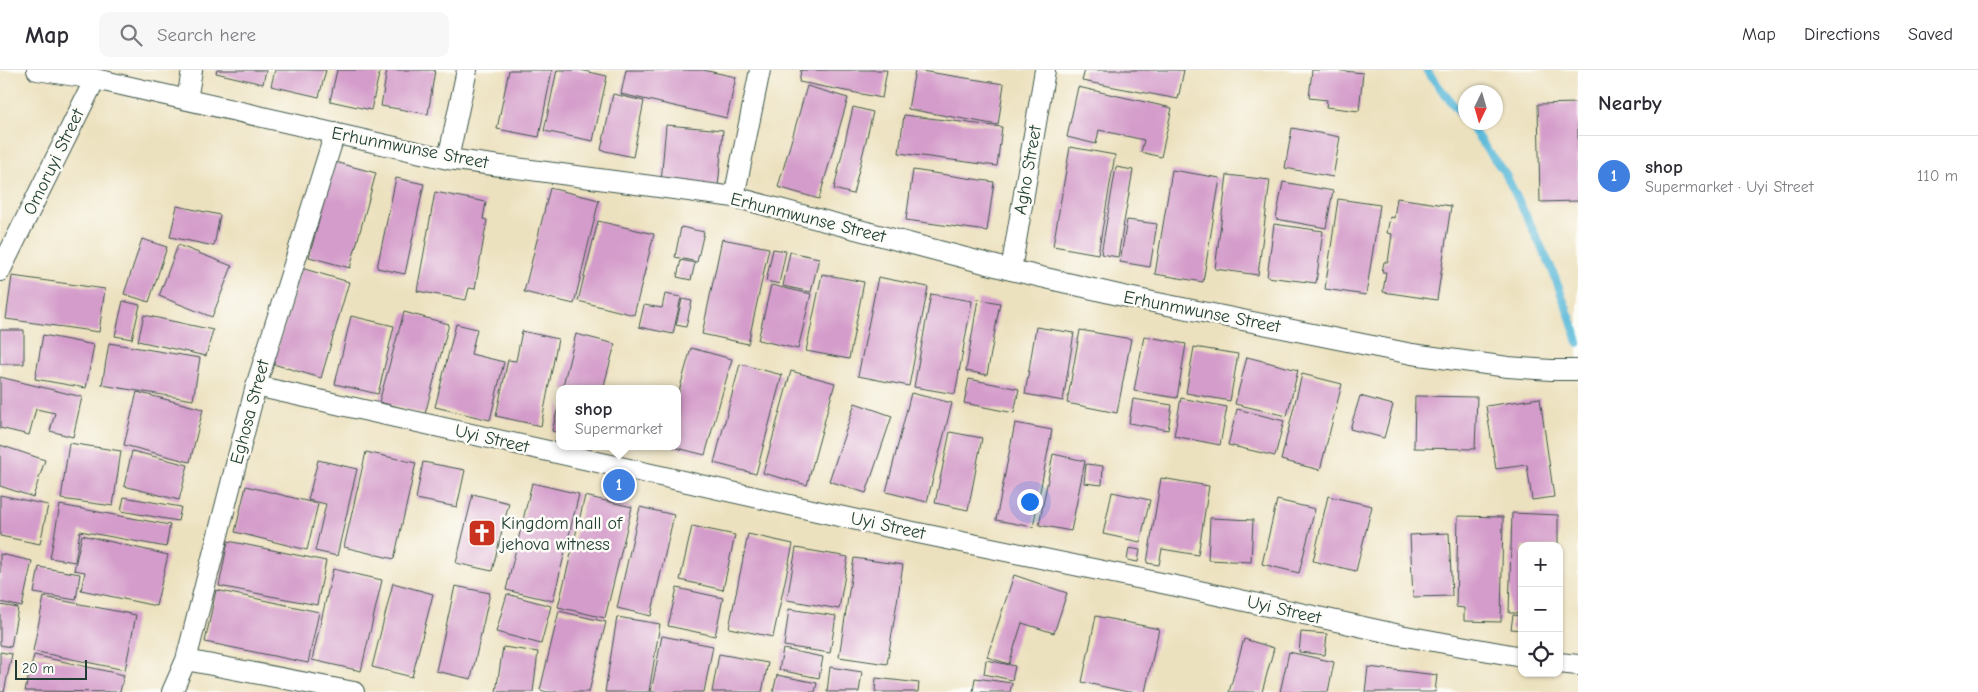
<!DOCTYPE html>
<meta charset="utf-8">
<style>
body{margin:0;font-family:"Comic Neue",sans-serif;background:#f7f7f7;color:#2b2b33}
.controls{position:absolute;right:15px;bottom:15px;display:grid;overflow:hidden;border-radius:10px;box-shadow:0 1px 4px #0004}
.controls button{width:45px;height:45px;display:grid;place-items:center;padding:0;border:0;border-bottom:1px solid #e1e1e2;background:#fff;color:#2b2b33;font:25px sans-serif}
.compass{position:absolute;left:1458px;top:15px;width:45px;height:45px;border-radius:50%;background:#fff;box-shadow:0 1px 4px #0004;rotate:185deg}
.scale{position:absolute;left:15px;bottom:12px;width:72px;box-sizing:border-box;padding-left:5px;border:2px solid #1f3d34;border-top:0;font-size:14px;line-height:18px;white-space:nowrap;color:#1f3d34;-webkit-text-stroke:4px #fdfcf7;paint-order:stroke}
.you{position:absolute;left:1029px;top:431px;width:18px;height:18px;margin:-12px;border:4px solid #fff;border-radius:50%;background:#1a73e8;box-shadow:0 0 0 8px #1a73e833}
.badge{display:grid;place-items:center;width:32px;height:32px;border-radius:50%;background:#111827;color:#fff;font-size:16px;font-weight:700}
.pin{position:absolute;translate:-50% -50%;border:2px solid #fff;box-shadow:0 1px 5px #0006}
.popup{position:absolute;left:556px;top:315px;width:125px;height:65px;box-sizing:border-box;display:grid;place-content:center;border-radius:10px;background:#fff;filter:drop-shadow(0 1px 4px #0005);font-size:16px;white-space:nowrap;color:#7c7c81}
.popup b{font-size:19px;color:#2b2b33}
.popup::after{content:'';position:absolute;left:50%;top:100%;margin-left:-10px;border:10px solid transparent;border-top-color:#fff}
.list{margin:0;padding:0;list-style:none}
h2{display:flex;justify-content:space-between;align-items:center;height:65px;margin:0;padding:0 20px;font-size:21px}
h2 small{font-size:16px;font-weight:400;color:#7c7c81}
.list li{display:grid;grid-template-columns:32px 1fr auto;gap:15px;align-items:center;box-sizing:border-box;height:80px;padding:0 20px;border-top:1px solid #e1e1e2}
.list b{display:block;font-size:19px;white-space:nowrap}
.list p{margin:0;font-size:16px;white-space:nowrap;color:#7c7c81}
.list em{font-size:16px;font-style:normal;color:#7c7c81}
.icon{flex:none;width:28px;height:28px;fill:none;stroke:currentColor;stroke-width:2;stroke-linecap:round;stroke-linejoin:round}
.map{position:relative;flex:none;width:1578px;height:622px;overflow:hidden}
header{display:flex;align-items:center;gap:30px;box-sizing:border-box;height:70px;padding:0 25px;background:#fff;border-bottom:1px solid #e1e1e2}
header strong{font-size:24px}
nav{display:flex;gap:28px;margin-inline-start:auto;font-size:18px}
.search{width:350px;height:45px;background:#f7f7f7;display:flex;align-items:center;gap:12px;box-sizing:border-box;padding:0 18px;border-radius:10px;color:#7c7c81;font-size:19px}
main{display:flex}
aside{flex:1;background:#fff}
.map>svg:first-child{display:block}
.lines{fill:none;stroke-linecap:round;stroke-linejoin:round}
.stream{stroke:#5ab9d9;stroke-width:8}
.building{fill:#d49cca}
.street-casing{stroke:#3e5649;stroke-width:22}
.street{stroke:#fff;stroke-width:20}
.labels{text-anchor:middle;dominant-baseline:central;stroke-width:5;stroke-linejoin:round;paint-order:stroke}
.street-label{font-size:18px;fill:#1f3d34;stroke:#fdfcf7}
.poi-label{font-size:18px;fill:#1f3d34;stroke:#fdfcf7;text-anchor:start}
</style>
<header>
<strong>Map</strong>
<div class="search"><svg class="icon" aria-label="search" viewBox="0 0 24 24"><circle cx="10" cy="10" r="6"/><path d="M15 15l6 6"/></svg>Search here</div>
<nav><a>Map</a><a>Directions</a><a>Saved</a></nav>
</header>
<main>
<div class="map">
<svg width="1578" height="622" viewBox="0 0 1578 622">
<rect width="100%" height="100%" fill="#fdfcf7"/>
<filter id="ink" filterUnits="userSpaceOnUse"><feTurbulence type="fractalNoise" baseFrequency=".02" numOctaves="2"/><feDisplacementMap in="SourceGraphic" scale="10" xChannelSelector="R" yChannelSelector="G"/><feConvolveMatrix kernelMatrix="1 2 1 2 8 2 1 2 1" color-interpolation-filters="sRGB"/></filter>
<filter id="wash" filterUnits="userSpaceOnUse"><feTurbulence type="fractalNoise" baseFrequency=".0096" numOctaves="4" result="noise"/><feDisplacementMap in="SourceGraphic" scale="20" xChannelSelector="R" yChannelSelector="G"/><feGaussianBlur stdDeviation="1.12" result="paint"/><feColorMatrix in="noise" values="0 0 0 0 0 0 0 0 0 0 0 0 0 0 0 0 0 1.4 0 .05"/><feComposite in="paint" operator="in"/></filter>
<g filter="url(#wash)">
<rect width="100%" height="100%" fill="#ece1be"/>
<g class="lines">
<path class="stream" d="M 1426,0 L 1466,51
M 1467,52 L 1506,105 L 1551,197 L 1573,255 L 1578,273"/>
</g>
<g id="blocks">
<path class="building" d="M 217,0 L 266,0 L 263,14 L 216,3 Z
M 275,0 L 326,0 L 319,27 L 271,16 Z
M 337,0 L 380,0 L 371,40 L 330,31 Z
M 387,0 L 435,0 L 428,44 L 381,36 Z
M 509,0 L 552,0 L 539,67 L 497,59 Z
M 557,0 L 580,0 L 607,6 L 593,71 L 544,61 Z
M 626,0 L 703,0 L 736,7 L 727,48 L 621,24 Z
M 801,0 L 887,0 L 882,28 L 799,12 Z
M 915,0 L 1004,14 L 998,55 L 908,39 Z
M 1085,0 L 1184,0 L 1178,29 L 1082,11 Z
M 1312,0 L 1334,0 L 1363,3 L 1359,41 L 1326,37 L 1327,30 L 1309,28 Z
M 807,16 L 848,28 L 819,129 L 778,117 Z
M 1078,17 L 1172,38 L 1161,87 L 1141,82 L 1144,70 L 1099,60 L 1096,74 L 1067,67 Z
M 613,24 L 644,31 L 633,87 L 601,80 Z
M 1578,33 L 1578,131 L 1540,132 L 1538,34 Z
M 853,37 L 873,42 L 853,124 L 834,119 Z
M 904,45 L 1002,57 L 997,96 L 899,83 Z
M 666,55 L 723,60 L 718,118 L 661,112 Z
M 1292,58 L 1340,67 L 1333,107 L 1285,98 Z
M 1070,77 L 1115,85 L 1098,184 L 1053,176 Z
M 335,92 L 376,103 L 350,198 L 309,187 Z
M 1116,97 L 1133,100 L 1118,187 L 1101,184 Z
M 913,100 L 994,112 L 987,161 L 906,150 Z
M 1172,100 L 1220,108 L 1203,212 L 1155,204 Z
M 1227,105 L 1270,110 L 1258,205 L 1215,199 Z
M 396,108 L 424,114 L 405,204 L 377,198 Z
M 1283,112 L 1333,121 L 1326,158 L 1276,149 Z
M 550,118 L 599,130 L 574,234 L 524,222 Z
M 435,122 L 486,132 L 483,149 L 487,150 L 475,219 L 469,218 L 466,230 L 417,221 Z
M 1397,128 L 1451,136 L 1437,230 L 1383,222 L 1386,202 L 1382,202 L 1384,192 L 1388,192 L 1392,164 L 1387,163 L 1390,147 L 1394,148 Z
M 1338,129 L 1380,135 L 1366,225 L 1325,219 Z
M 177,136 L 220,145 L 214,176 L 170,167 Z
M 1127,150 L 1157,154 L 1150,197 L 1120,192 Z
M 598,151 L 654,164 L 634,245 L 578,231 Z
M 1274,154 L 1323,161 L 1316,213 L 1267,207 Z
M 681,157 L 704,162 L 697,192 L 675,187 Z
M 142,169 L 167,177 L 149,232 L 124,224 Z
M 722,169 L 769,178 L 748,274 L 702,264 Z
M 178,175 L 232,196 L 212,247 L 159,226 Z
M 773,179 L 786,181 L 779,214 L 766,211 Z
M 790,182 L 819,188 L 811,222 L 783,216 Z
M 681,190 L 695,193 L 691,210 L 677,207 Z
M 301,198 L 349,212 L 321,308 L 273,294 Z
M 822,204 L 864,212 L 849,289 L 806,281 Z
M 12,206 L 105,219 L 99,262 L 6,249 Z
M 878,207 L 928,217 L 909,316 L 858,306 Z
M 771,215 L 811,224 L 798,279 L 758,270 Z
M 665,224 L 681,227 L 673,264 L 639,257 L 644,235 L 662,238 Z
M 931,224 L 972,231 L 955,324 L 914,317 Z
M 682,229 L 692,231 L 686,257 L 676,255 Z
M 978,229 L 1000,233 L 987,305 L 966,301 Z
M 123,231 L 140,235 L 132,269 L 115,266 Z
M 404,242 L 449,254 L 425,344 L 379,332 Z
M 144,245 L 213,260 L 206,286 L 138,271 Z
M 351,246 L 394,256 L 378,324 L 335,314 Z
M 456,254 L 477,259 L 471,284 L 504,292 L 490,350 L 435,337 Z
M 1036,257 L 1074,263 L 1063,331 L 1025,324 Z
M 0,260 L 24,260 L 24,294 L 0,294 Z
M 1080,260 L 1131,269 L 1117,343 L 1067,333 Z
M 522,261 L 558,269 L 541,356 L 496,346 L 508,290 L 516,291 Z
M 576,264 L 615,274 L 603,319 L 562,319 Z
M 43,265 L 94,275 L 86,318 L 35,309 Z
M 1144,266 L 1186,274 L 1177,328 L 1134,321 Z
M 109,273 L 200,288 L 193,330 L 102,315 Z
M 1194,277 L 1238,284 L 1230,331 L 1186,323 Z
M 691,278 L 732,289 L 705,385 L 673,377 L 678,376 L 678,325 Z
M 1247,287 L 1298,300 L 1287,346 L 1235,334 Z
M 740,294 L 782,305 L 756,404 L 714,393 Z
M 791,301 L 835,313 L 807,415 L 763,403 Z
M 1302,304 L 1342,314 L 1320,400 L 1281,390 Z
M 0,307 L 82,327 L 73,367 L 50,361 L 55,343 L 36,339 L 29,365 L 0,358 Z
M 969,309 L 1019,319 L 1014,343 L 964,333 Z
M 137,322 L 203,339 L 190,392 L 124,375 Z
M 911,323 L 952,333 L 927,432 L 886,422 Z
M 1360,326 L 1393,335 L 1384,368 L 1350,359 Z
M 1415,326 L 1477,327 L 1475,379 L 1414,378 Z
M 1181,328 L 1227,337 L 1220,375 L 1174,366 Z
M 1540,328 L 1554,427 L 1532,430 L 1527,395 L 1496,399 L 1486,336 Z
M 1133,329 L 1172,335 L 1168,360 L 1129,353 Z
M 560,330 L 560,363 L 552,361 Z
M 855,333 L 892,346 L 866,423 L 829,411 Z
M 1237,339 L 1284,351 L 1275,386 L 1228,375 Z
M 1015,353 L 1052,360 L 1033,457 L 996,450 Z
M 950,362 L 982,368 L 968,440 L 935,433 Z
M 69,373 L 121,381 L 113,436 L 61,429 Z
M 0,375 L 45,390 L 33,427 L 0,416 Z
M 132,381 L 188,395 L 179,430 L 124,416 Z
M 366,382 L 416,393 L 394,489 L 344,477 Z
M 1053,384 L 1085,391 L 1071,461 L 1039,455 Z
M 318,390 L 357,399 L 337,486 L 315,481 L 326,434 L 308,430 Z
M 423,392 L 465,400 L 457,437 L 416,429 Z
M 1086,394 L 1103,396 L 1102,415 L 1084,413 Z
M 1161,408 L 1209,416 L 1198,485 L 1162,479 L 1159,495 L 1147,493 Z
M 532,413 L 579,424 L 553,531 L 506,520 Z
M 246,416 L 318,434 L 307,480 L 235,462 Z
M 1112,422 L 1150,430 L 1140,472 L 1103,464 Z
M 473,424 L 509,433 L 492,501 L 456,493 Z
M 0,425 L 48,435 L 40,474 L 0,466 Z
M 585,426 L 632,437 L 605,548 L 558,537 Z
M 1328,426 L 1372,436 L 1356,501 L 1313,491 Z
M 124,427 L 181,437 L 178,451 L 121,441 Z
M 1277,430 L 1315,439 L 1299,503 L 1262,494 Z
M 60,435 L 170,455 L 166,477 L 80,461 L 75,492 L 50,488 Z
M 640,437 L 674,445 L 651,546 L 617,538 Z
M 1512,443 L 1558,445 L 1558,476 L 1522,476 L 1522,543 L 1509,543 Z
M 1458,446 L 1503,447 L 1501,552 L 1464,551 L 1464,538 L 1456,537 Z
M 1210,448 L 1253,450 L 1251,492 L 1208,490 Z
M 692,456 L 735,465 L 723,520 L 680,510 Z
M 1449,463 L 1452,526 L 1413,527 L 1410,465 Z
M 748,464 L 793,474 L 773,567 L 729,558 Z
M 82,465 L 168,485 L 156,536 L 81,520 L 85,502 L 74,500 Z
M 228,471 L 326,491 L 317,535 L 219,516 Z
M 796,478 L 848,487 L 839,539 L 787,530 Z
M 1129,478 L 1140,480 L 1138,492 L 1127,490 Z
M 0,484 L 32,491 L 22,537 L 0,532 Z
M 854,488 L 903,495 L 887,594 L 839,587 Z
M 39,497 L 80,504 L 76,530 L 34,523 Z
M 333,499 L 382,510 L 361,601 L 312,590 Z
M 1014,505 L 1067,523 L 1054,563 L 1022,553 L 1009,594 L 987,587 Z
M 393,513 L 433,524 L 412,607 L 372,597 Z
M 455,516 L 490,523 L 471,609 L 436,601 Z
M 677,518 L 723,528 L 715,566 L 668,556 Z
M 216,520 L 319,542 L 308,593 L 205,572 Z
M 507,524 L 551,536 L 541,574 L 496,562 Z
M 44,527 L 136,545 L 125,600 L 33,581 Z
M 0,535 L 18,538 L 11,577 L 0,575 Z
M 789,539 L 836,546 L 830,583 L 784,576 Z
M 559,541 L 606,552 L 589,622 L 547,622 L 540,620 Z
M 1513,545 L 1522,546 L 1522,560 L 1511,559 Z
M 1096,546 L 1159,559 L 1145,622 L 1128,622 L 1082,612 Z
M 617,547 L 660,554 L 649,622 L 605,622 Z
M 1301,562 L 1327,564 L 1325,585 L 1299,582 Z
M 662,566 L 713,576 L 704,622 L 651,622 Z
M 1244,569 L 1274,578 L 1262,622 L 1229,622 Z
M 503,577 L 538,582 L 533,622 L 496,622 Z
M 783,579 L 823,587 L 819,608 L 779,600 Z
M 0,582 L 12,584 L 4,622 L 0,622 Z
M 1289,582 L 1334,592 L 1328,622 L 1280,622 Z
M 719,584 L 768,593 L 762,622 L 712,622 Z
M 34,585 L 124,605 L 120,622 L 25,621 Z
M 986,590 L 1015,596 L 1012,610 L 984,604 Z
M 830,597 L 862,602 L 859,622 L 827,622 Z
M 1368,597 L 1437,605 L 1435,622 L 1365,622 Z
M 777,605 L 817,613 L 815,622 L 773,622 Z
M 876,608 L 919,613 L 918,622 L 875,622 Z
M 975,608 L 1012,613 L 1010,622 L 973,622 Z"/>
</g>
</g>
<g filter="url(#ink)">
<use href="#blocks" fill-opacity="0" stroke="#3e5649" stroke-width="1"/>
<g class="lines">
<defs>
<path id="street" d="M 37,0 L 95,9 L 448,89 L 734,127 L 1011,200 L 1123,226 L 1412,284 L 1508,297 L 1551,300 L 1578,300
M 187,30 L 192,0
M 448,89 L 467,0
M 734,127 L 760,0
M 1011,200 L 1045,0
M 0,201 L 95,9
M 256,316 L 884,456 L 1181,517 L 1400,565 L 1522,587
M 186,590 L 354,622
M 1559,593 L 1578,595
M 172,622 L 186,590 L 256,316 L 335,63"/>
</defs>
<use href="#street" class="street-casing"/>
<use href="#street" class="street"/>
</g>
</g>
<defs>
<symbol id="church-square" viewBox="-11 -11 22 22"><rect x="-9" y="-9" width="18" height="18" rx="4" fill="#c8321e" stroke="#fdfcf7"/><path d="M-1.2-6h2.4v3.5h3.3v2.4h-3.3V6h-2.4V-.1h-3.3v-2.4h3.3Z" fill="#fff"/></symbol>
</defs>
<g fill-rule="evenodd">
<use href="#church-square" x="466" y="447" width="32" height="32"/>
</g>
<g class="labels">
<g class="street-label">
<text transform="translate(410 78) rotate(11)">Erhunmwunse Street</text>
<text transform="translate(54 92) rotate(-64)">Omoruyi Street</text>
<text transform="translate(1028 100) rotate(-80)">Agho Street</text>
<text transform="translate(808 148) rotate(14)">Erhunmwunse Street</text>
<text transform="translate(1202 242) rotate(11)">Erhunmwunse Street</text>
<text transform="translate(250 342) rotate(-75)">Eghosa Street</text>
<text transform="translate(492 369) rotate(13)">Uyi Street</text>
<text transform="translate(888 456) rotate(12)">Uyi Street</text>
<text transform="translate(1284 540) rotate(13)">Uyi Street</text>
</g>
<g class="poi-label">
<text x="501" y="453">Kingdom hall of<tspan x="501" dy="21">jehova witness</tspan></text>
</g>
</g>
</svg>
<div class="controls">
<button>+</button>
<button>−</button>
<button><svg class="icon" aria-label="locate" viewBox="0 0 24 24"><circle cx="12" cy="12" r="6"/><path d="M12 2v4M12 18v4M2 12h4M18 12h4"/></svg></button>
</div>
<svg class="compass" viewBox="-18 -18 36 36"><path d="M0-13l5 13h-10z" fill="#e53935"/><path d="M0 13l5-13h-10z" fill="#7c7c81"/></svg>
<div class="scale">20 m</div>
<div class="you"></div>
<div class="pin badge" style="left:619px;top:415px;background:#3f7fe0">1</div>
<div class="popup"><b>shop</b>Supermarket</div>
</div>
<aside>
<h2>Nearby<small></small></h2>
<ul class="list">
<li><span class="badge" style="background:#3f7fe0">1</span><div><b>shop</b><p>Supermarket · Uyi Street</p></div><em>110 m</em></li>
</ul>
</aside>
</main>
